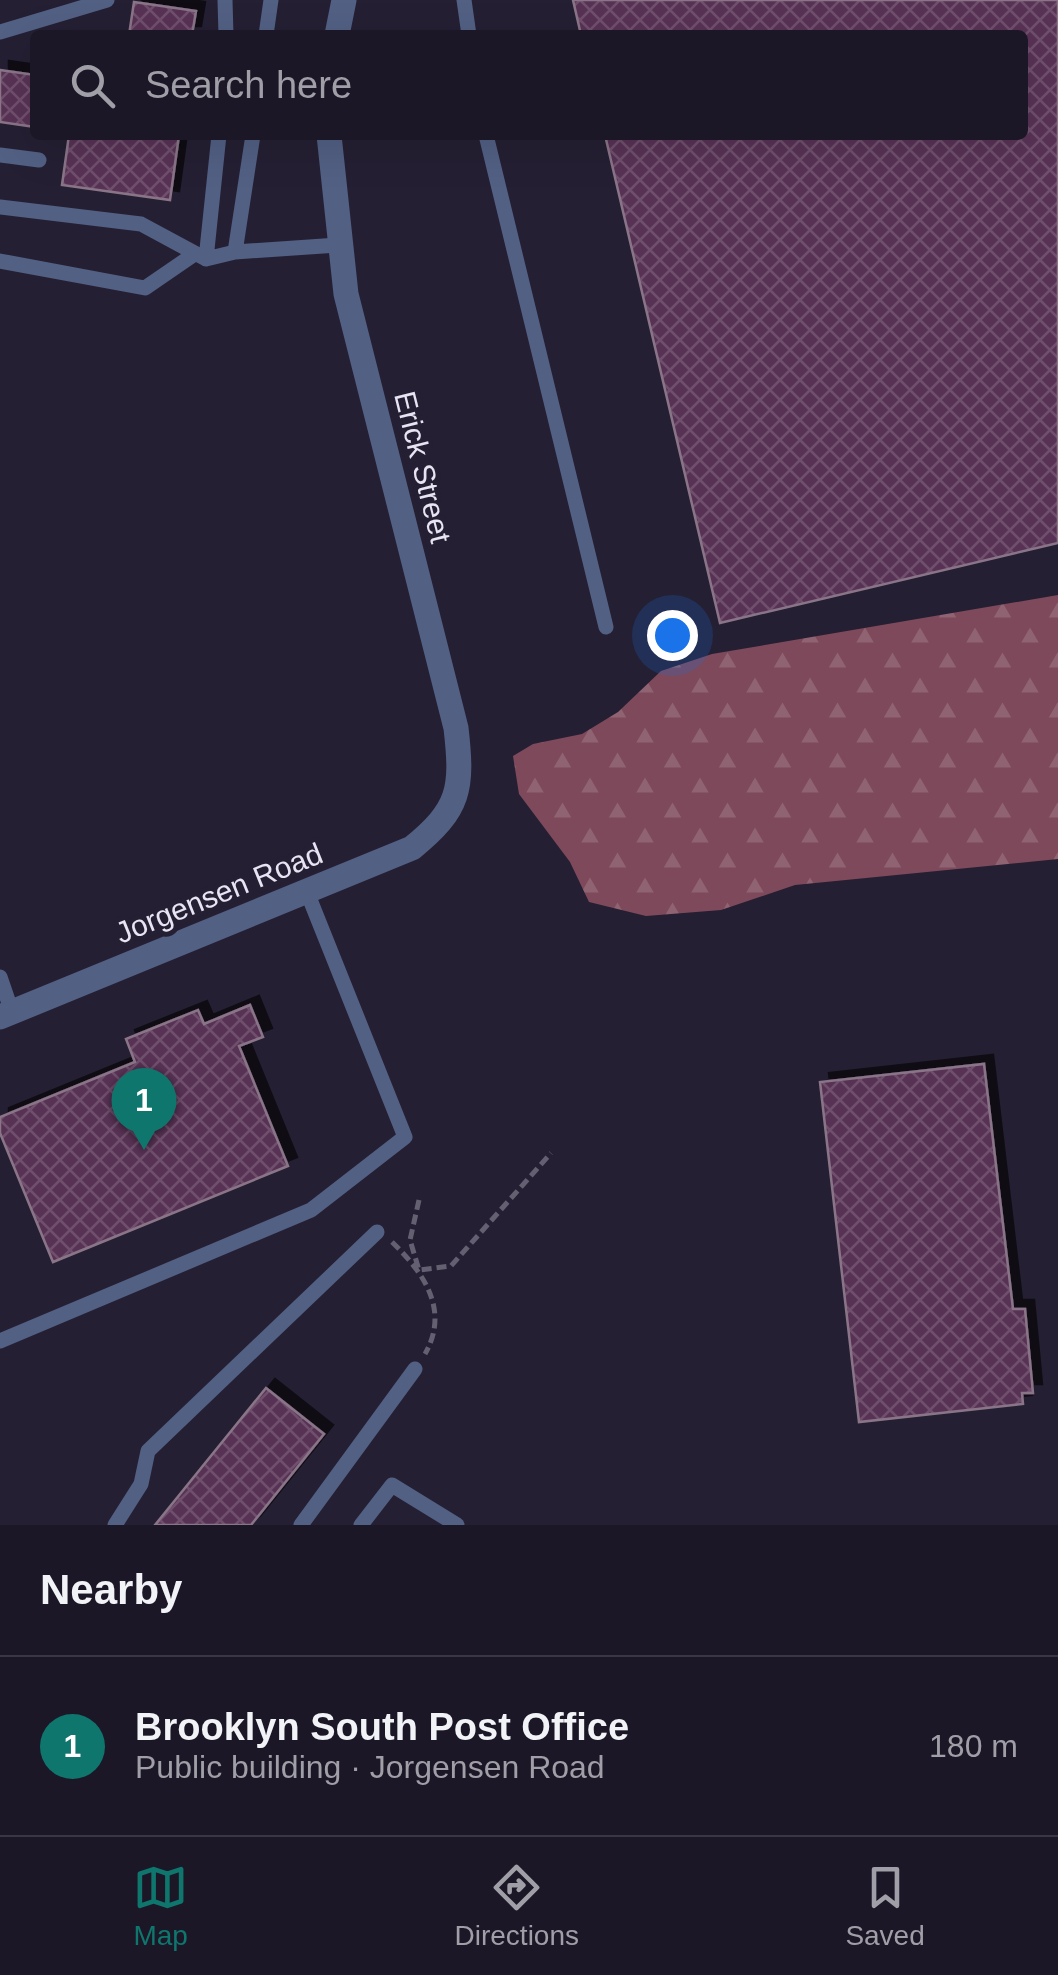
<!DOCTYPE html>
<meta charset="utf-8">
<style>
body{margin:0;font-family:Arial,sans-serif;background:#25202e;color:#f1f3f6}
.you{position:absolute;left:672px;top:635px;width:35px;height:35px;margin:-25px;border:8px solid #fff;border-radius:50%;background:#1a73e8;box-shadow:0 0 0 15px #1a73e833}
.badge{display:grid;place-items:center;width:65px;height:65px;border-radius:50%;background:#0f766e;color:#fff;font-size:32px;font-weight:700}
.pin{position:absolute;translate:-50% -82px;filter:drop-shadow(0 2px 5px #0008)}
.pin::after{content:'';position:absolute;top:52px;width:35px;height:30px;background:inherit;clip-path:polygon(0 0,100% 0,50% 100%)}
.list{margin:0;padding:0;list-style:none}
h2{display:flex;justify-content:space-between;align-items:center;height:130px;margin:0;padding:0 40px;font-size:42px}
h2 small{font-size:32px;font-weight:400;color:#a09fa7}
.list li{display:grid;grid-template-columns:65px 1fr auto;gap:30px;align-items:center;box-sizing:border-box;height:180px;padding:0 40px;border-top:2px solid #3a3643}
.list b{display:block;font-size:38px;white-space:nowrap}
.list p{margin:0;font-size:32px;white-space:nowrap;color:#a09fa7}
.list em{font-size:32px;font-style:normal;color:#a09fa7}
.icon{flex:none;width:55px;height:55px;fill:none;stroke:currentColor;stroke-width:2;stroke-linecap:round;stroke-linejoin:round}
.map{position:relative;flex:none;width:1058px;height:1525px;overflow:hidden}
.search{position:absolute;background:#1c1726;box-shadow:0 10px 40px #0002;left:30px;right:30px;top:30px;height:110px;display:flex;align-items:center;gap:25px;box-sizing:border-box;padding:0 35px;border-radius:10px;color:#a09fa7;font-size:38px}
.sheet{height:310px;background:#1c1726}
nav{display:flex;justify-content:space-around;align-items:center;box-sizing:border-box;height:140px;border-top:2px solid #3a3643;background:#1c1726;font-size:28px;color:#a09fa7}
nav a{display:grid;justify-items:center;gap:5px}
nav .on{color:#0f766e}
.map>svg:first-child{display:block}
.forest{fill:url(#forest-firs)}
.building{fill:url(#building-cross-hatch);stroke:#8a7588;stroke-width:2.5;filter:url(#shadow)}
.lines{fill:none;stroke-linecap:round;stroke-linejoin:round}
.path{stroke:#655f72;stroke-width:5;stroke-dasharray:10 5;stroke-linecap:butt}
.lane{stroke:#526084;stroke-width:15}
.street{stroke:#526084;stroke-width:25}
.labels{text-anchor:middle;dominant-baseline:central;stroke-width:10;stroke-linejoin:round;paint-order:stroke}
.street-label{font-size:30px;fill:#e8e4f3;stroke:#251f33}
</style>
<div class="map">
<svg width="1058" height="1525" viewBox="0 0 1058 1525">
<defs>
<pattern id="forest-firs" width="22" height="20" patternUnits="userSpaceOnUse" patternTransform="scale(2.5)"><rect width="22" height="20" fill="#7e495a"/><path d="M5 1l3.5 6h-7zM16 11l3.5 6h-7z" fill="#906372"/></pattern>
<pattern id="building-cross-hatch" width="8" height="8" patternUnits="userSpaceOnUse" patternTransform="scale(2.5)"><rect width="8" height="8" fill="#583355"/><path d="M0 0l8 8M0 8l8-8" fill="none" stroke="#70506e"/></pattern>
<filter id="shadow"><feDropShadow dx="9" dy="-9" stdDeviation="0" flood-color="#0009"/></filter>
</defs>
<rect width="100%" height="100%" fill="#251f33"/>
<path class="forest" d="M 1058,595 L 1058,859 L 795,885 L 721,910 L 646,916 L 589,902 L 570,862 L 519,794 L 513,756 L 533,744 L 582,734 L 618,712 L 661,671 L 712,654 Z"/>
<path class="building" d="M 573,0 L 1058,0 L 1058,543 L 720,623 L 605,135 L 1023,135 L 1023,35 L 581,35 Z
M 134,2 L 196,11 L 192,35 L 129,35 Z
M 0,70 L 35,75 L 35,127 L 0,122 Z
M 69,135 L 179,135 L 170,200 L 62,185 Z
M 250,1005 L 263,1037 L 239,1046 L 288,1166 L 53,1262 L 0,1133 L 0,1117 L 135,1062 L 126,1039 L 198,1010 L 204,1024 Z
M 984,1064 L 1013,1309 L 1025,1309 L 1033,1393 L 1022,1393 L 1023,1404 L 859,1422 L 820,1082 Z
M 266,1388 L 324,1434 L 251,1525 L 155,1525 Z"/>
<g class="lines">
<path class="path" d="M 419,1200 L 410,1240 L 419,1270 L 451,1266 L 551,1153
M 392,1242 C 424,1273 450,1310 425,1354"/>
<path class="lane" d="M 225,0 L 226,35
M 464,0 L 469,35
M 0,32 L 107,0
M 266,35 L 271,0
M 219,135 L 206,259 L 235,252 L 338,245
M 486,135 L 606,627
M 0,155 L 39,160
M 0,207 L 141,224 L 206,259
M 235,252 L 253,135
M 0,261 L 145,288 L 193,255
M 0,977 L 12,1012
M 0,1341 L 311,1210 L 405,1137 L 307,892
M 115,1525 L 141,1484 L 148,1451 L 377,1232
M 301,1525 L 415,1369
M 361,1525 L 392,1485 L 457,1525"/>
<path class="street" d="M 337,35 L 344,0
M 0,1017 L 412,848 C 460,809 463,789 456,728 L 346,294 L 329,135"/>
</g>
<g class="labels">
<g class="street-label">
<text transform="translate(423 467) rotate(76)">Erick Street</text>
<text transform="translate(219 893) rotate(-22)">Jorgensen Road</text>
</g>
</g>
</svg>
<div class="you"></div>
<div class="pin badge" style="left:144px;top:1150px">1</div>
<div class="search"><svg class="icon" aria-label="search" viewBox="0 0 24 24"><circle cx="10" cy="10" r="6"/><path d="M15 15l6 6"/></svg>Search here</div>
</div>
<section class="sheet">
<h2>Nearby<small></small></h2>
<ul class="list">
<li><span class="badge">1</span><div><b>Brooklyn South Post Office</b><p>Public building · Jorgensen Road</p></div><em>180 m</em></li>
</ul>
</section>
<nav>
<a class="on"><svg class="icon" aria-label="map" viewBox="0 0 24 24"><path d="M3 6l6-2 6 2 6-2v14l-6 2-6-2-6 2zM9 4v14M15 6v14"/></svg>Map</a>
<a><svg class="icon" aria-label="directions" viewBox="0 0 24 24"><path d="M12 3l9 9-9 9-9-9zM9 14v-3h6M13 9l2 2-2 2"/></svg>Directions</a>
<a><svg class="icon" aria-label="saved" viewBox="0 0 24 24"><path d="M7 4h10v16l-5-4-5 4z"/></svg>Saved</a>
</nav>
